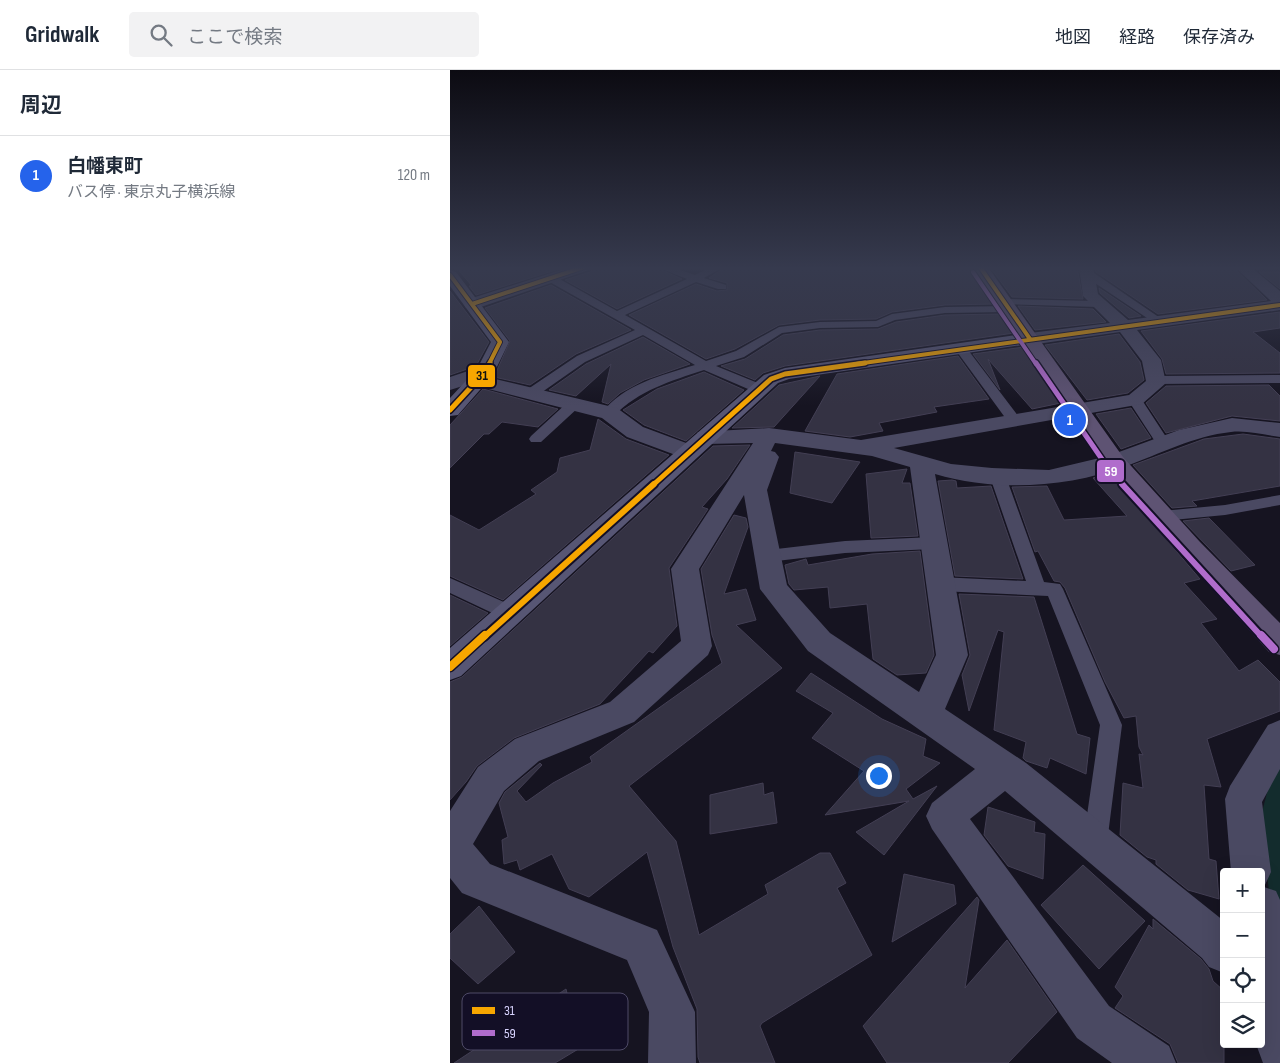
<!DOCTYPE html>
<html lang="ja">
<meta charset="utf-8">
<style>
body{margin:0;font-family:"Sofia Sans Condensed","Noto Sans JP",sans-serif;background:#f2f2f3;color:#1f2937}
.controls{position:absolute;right:15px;bottom:15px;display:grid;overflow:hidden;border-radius:5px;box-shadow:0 5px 20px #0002}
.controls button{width:45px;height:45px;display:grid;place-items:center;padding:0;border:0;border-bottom:1px solid #e0e1e3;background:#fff;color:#1f2937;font:25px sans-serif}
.you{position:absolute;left:428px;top:705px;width:18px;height:18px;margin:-12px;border:4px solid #fff;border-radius:50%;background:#1a73e8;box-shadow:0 0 0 8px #1a73e833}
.badge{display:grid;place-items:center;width:32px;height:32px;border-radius:50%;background:#2563eb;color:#fff;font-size:16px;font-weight:700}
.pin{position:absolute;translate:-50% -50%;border:2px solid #fff;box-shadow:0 1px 5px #0006}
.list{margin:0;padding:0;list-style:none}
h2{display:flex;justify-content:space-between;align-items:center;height:65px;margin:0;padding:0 20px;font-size:21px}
h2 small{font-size:16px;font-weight:400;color:#747a83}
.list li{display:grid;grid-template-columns:32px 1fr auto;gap:15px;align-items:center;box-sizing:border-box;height:80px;padding:0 20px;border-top:1px solid #e0e1e3}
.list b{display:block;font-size:19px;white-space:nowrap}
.list p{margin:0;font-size:16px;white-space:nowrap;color:#747a83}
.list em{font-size:16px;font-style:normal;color:#747a83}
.icon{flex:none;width:28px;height:28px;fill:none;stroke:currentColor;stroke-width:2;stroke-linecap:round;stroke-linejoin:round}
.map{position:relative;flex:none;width:830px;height:993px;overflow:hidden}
header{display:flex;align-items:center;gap:30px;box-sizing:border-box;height:70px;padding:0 25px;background:#fff;border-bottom:1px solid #e0e1e3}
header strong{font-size:24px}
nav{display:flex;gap:28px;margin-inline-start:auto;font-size:18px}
.search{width:350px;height:45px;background:#f2f2f3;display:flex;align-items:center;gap:12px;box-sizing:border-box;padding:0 18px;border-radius:5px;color:#747a83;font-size:19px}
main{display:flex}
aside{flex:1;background:#fff}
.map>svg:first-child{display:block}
.green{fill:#132c2d}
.building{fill:#343243;stroke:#433f54}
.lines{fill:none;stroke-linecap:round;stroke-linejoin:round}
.lane{fill:#4a4962;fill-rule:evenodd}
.street{fill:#4a4962;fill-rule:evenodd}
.secondary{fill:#575674;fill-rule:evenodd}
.primary{fill:#5e5373;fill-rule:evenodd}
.bus-1-far3-casing{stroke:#130f26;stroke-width:6}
.bus-1-far2-casing{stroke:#130f26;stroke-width:8}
.bus-1-far1-casing{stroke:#130f26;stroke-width:10}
.bus-1-casing{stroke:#130f26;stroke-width:11}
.bus-2-far3-casing{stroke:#130f26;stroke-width:6}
.bus-2-far2-casing{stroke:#130f26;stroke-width:8}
.bus-2-far1-casing{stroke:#130f26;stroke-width:10}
.bus-2-casing{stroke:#130f26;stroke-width:11}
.bus-1-far3{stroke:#f7a600;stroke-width:4}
.bus-1-far2{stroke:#f7a600;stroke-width:5}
.bus-1-far1{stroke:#f7a600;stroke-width:6}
.bus-1{stroke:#f7a600;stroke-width:8}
.bus-2-far3{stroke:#b06ccc;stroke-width:4}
.bus-2-far2{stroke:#b06ccc;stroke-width:5}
.bus-2-far1{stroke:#b06ccc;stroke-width:6}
.bus-2{stroke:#b06ccc;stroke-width:8}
.key{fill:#130f26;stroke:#4e4a67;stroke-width:1}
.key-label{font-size:14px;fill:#d9d4ff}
.line-badge{stroke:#130f26;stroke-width:2}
.badge-label{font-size:14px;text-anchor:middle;font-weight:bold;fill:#fff}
.pale-badge-label{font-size:14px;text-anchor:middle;font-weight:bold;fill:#111}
</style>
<header>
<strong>Gridwalk</strong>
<div class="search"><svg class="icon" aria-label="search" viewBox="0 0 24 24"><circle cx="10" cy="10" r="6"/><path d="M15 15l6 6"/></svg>ここで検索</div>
<nav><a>地図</a><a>経路</a><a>保存済み</a></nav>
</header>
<main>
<aside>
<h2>周辺<small></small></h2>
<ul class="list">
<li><span class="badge">1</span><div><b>白幡東町</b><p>バス停 · 東京丸子横浜線</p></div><em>120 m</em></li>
</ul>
</aside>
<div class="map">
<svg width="830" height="993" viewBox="0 0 830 993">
<rect width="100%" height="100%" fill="#161421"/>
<path class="green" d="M 830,695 L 830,840 L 819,821 L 810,750 L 818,719 Z"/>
<path class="building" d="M 6,197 L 115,197 L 26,225 L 19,216 L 22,216 Z
M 144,197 L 205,197 L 232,209 L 167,239 L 115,210 L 140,202 Z
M 275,197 L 520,197 L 545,234 L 495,235 L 442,242 L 426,249 L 370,250 L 329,255 L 285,279 L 256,289 L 179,245 L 246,214 L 267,221 L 277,220 L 277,213 L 259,208 Z
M 540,197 L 627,197 L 633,229 L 562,227 Z
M 645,197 L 730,197 L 734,200 L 783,197 L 817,230 L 708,244 L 646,202 Z
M 809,202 L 830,202 L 830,219 Z
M 101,215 L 181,260 L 126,284 L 80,315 L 44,307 L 60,271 L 35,238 Z
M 649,218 L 691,246 L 679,248 L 650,223 Z
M 0,221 L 39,272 L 26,296 L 0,305 Z
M 568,236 L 643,239 L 656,252 L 585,260 Z
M 830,242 L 830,258 L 803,262 L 830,283 L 830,303 L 716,304 L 712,289 L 691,261 Z
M 551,244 L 564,263 L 335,296 L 313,303 L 305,310 L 271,296 L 295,289 L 333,265 L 370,260 L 428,259 L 446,252 L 495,245 Z
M 669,264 L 690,292 L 694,310 L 678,323 L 637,330 L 595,275 Z
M 193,267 L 240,294 L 194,310 L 170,323 L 158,334 L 152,332 L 161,294 L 126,326 L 99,320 L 136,294 Z
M 574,277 L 611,333 L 582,339 L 538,289 L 550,320 L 523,284 Z
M 508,286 L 539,329 L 484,337 L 487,342 L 429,353 L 433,361 L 400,367 L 355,361 L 387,304 Z
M 254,302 L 294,320 L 236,371 L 194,355 L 173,340 L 207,319 Z
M 370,306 L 324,357 L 282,358 L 329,315 Z
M 819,315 L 830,326 L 830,351 L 782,346 L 716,363 L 696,333 L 716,316 Z
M 33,319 L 108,339 L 88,357 L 52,352 L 39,364 L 34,364 L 0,398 L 0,355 Z
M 681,338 L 701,368 L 671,379 L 646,344 Z
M 148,349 L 176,369 L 219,385 L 53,530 L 0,506 L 0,445 L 29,460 L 86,424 L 81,420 L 107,402 L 110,388 L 140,380 Z
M 793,364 L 830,369 L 830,416 L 742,431 L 747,436 L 722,438 L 683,395 L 754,369 Z
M 300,375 L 277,409 L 252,437 L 258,439 L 219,498 L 227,556 L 203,583 L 199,581 L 150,634 L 64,668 L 27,696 L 16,712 L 0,730 L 0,612 L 12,607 L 263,376 Z
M 345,382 L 410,392 L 382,433 L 340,423 Z
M 457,399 L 452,413 L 460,413 L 468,466 L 421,468 L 416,404 Z
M 660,403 L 750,509 L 734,513 L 767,549 L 751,553 L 789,601 L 808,590 L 830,612 L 830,641 L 757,669 L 771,717 L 754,715 L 759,789 L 766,791 L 769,829 L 738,820 L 706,794 L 706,790 L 697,787 L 670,765 L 673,713 L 693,718 L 689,684 L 693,685 L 689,677 L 686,646 L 674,648 L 655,612 L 615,518 L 610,512 L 604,511 L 588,481 L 585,482 L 562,417 L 597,416 L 614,450 L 677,446 L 643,408 Z
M 502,410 L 506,411 L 507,418 L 541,416 L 573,509 L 505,506 L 488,411 Z
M 284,445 L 296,448 L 298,457 L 274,524 L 296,519 L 306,550 L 286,555 L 332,598 L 179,716 L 226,771 L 249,865 L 318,824 L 315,815 L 370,783 L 380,783 L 396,813 L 387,818 L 422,885 L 312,953 L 310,956 L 325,993 L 250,993 L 248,987 L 247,939 L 223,877 L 197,782 L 139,827 L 119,819 L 102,784 L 70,800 L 67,790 L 54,794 L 52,770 L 58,767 L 49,733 L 55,722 L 90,693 L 92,695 L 67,721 L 76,732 L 103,713 L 142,692 L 140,687 L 272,593 L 262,565 L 251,499 Z
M 759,448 L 805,495 L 781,501 L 733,451 Z
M 470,481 L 484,585 L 476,603 L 447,605 L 423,589 L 417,534 L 380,538 L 378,517 L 344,520 L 339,514 L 335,495 L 356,489 L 358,495 L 422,484 Z
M 509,524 L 584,527 L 627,664 L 640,668 L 636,704 L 600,688 L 597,698 L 576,691 L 573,688 L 576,672 L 544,660 L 554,562 L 548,560 L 519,641 L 512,605 L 520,585 Z
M 0,525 L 38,543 L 0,576 Z
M 361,603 L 432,649 L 476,669 L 473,686 L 490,693 L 456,719 L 463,729 L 487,716 L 434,785 L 406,762 L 459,731 L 375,745 L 414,701 L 362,668 L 383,643 L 346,621 Z
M 313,713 L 314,725 L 323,722 L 327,753 L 260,764 L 260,725 Z
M 538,737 L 585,752 L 584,762 L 595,764 L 593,809 L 558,796 L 534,765 Z
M 633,795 L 695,851 L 649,899 L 591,835 Z
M 454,804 L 504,815 L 506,834 L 442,872 Z
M 527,827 L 529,830 L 515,918 L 557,870 L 607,942 L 558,993 L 437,993 L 413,956 Z
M 29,836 L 65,882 L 28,914 L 0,888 L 0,864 Z
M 703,849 L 751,889 L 759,899 L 763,911 L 774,921 L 774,993 L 728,993 L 720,974 L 665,938 L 673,926 L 665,917 L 699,855 L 703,859 Z
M 116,919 L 130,978 L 105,993 L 4,993 Z"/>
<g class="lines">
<path class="lane" d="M 207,197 L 221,197 L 245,205 L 261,197 L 273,197 L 254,208 L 276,215 L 276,219 L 268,219 L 246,212 L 175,245 L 256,291 L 286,281 L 329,257 L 370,252 L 426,251 L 442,244 L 495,237 L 559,236 L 564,239 L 559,242 L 495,243 L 445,250 L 428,257 L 370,258 L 332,263 L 294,287 L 266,296 L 315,316 L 316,319 L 315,322 L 305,322 L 254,300 C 221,311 189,320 164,346 L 154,346 L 152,343 C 173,314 213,305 245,295 L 193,265 L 135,292 L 85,327 L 75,327 L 73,324 L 75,321 L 127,286 L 185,260 L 98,211 L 98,207 L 106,207 L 167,241 L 237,209 Z
M 640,202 L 644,203 L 716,252 L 710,255 L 706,254 L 636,207 L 635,205 Z
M 555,229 L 648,231 L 653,234 L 648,237 L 551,234 L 551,230 Z
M 511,275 L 515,276 L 569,347 L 571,350 L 569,353 L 559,353 L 505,279 Z
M 830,305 L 830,313 L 705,314 L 699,310 L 705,306 Z
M 685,326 L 690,327 L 720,373 L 718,376 L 713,377 L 706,373 L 678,330 Z
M 124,330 L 129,331 L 131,334 L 129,337 L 91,372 L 81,372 L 79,369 L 81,366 L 119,331 Z
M 548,402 L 556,407 L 594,512 L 610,514 L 613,519 L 672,655 L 657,773 L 654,782 L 645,785 L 636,782 L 633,773 L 650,655 L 598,526 L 489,521 L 483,519 L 480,514 L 483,509 L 489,507 L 576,511 L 540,407 Z
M 830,425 L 830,435 L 775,445 L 712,451 L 706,450 L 704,446 L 706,442 L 712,441 L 775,435 Z
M 483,467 L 489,469 L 491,473 L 489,477 L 483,479 L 395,483 L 318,492 L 312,490 L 309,486 L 312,482 L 318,480 L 395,471 Z
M 0,508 L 67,538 L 69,543 L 67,548 L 60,550 L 53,548 L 0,523 Z"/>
<path class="street" d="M 120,197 L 142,197 L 139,200 L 28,238 L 16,238 L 14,234 L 16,230 Z
M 629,197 L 643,197 L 648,224 L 678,250 L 821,231 L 785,197 L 801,197 L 830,221 L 830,240 L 687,260 L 711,290 L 716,313 L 692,334 L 444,378 L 501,394 L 542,398 L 599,400 L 658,386 L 729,360 L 782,348 L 830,353 L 830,367 C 815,365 796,360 781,362 C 744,366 710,384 676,396 C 616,418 546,422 485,404 L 518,585 L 495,639 L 576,693 L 774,851 L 774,903 L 759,897 L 752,888 L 555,721 L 520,749 L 659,936 L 719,976 L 726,993 L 662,993 L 627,968 L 482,759 L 476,746 L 482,733 L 525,699 L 358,581 L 310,519 L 294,425 L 249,499 L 262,576 L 258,585 L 184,652 L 89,691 L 54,721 L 23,774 L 40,794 L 207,860 L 245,942 L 246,993 L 198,993 L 199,942 L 177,890 L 12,823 L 0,808 L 0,741 L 28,697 L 65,669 L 160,632 L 231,571 L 221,499 L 303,373 L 256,374 L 248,372 L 245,367 L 248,362 L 319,358 L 411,370 L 679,325 L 696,311 L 692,291 L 670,262 L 580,275 L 574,273 L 571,269 L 574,265 L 580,263 L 660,253 L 633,226 ZM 325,373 L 422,386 L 460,397 L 486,585 L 469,622 L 380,563 L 337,515 L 317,420 L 329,387 L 325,382 L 321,381 Z
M 36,295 L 43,297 L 46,301 L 37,307 L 167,338 L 193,357 L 247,377 L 250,382 L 247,387 L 239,389 L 231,387 L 177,367 L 152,348 L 19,314 L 0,320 L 0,307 Z
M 830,650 L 830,699 L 812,732 L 821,802 L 814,817 L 826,821 L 830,830 L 830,993 L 813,993 L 806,974 L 811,974 L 811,802 L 781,802 L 775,729 L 780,716 L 818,655 Z"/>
<path class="secondary" d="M 0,200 L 6,202 L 59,272 L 43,305 L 8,345 L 0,346 L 0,328 L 27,299 L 41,272 L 0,216 Z
M 580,263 L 586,265 L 589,269 L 586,273 L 339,309 L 328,313 L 11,606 L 0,610 L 0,578 L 314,305 L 335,298 Z"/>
<path class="primary" d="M 522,197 L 538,197 L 673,387 L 750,472 L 830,553 L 830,585 L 819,582 L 732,486 L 657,397 Z"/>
<defs>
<path id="bus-1-far3" d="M 530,197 L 580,269
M 0,205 L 50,272 L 39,294
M 22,234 L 134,197
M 406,294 L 830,235"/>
<path id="bus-1-far2" d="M 0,340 L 36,301 L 40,293
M 203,415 L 321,309 L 335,304 L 415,293"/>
<path id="bus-1-far1" d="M 34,567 L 204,414"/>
<path id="bus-1" d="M 0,597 L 35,565"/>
<path id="bus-2-far3" d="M 523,202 L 586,294"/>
<path id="bus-2-far2" d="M 586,293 L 658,398 L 673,415"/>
<path id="bus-2-far1" d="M 672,414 L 812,567"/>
<path id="bus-2" d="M 811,565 L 824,579"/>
</defs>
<use href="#bus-1-far3" class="bus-1-far3-casing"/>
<use href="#bus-1-far2" class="bus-1-far2-casing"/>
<use href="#bus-1-far1" class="bus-1-far1-casing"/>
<use href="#bus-1" class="bus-1-casing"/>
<use href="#bus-2-far3" class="bus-2-far3-casing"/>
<use href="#bus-2-far2" class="bus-2-far2-casing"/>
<use href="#bus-2-far1" class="bus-2-far1-casing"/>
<use href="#bus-2" class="bus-2-casing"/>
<use href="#bus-1-far3" class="bus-1-far3"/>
<use href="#bus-1-far2" class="bus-1-far2"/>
<use href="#bus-1-far1" class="bus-1-far1"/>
<use href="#bus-1" class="bus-1"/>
<use href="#bus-2-far3" class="bus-2-far3"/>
<use href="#bus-2-far2" class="bus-2-far2"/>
<use href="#bus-2-far1" class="bus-2-far1"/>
<use href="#bus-2" class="bus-2"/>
</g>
<linearGradient id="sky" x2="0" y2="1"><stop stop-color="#0c0b12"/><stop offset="0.59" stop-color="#363a4e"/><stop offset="1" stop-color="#363a4e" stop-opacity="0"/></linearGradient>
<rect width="830" height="336" fill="url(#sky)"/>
<rect x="12" y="923" width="166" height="57" rx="8" class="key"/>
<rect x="22" y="937" width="23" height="7" fill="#f7a600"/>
<rect x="22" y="960" width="23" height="6" fill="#b06ccc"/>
<g class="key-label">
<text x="54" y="945">31</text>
<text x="54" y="968">59</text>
</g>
<g class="line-badge">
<rect x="17" y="294" width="29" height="24" rx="5" fill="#f7a600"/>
<rect x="646" y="389" width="29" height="24" rx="5" fill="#b06ccc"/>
</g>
<g class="badge-label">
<text x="661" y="406">59</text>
</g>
<g class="pale-badge-label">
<text x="32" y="310">31</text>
</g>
</svg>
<div class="controls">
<button>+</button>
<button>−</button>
<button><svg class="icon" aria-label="locate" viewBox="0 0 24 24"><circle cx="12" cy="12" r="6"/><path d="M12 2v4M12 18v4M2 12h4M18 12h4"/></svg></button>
<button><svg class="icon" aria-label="layers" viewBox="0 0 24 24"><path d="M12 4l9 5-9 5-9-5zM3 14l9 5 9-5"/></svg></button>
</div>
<div class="you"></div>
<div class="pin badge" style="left:620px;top:350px">1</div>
</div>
</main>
